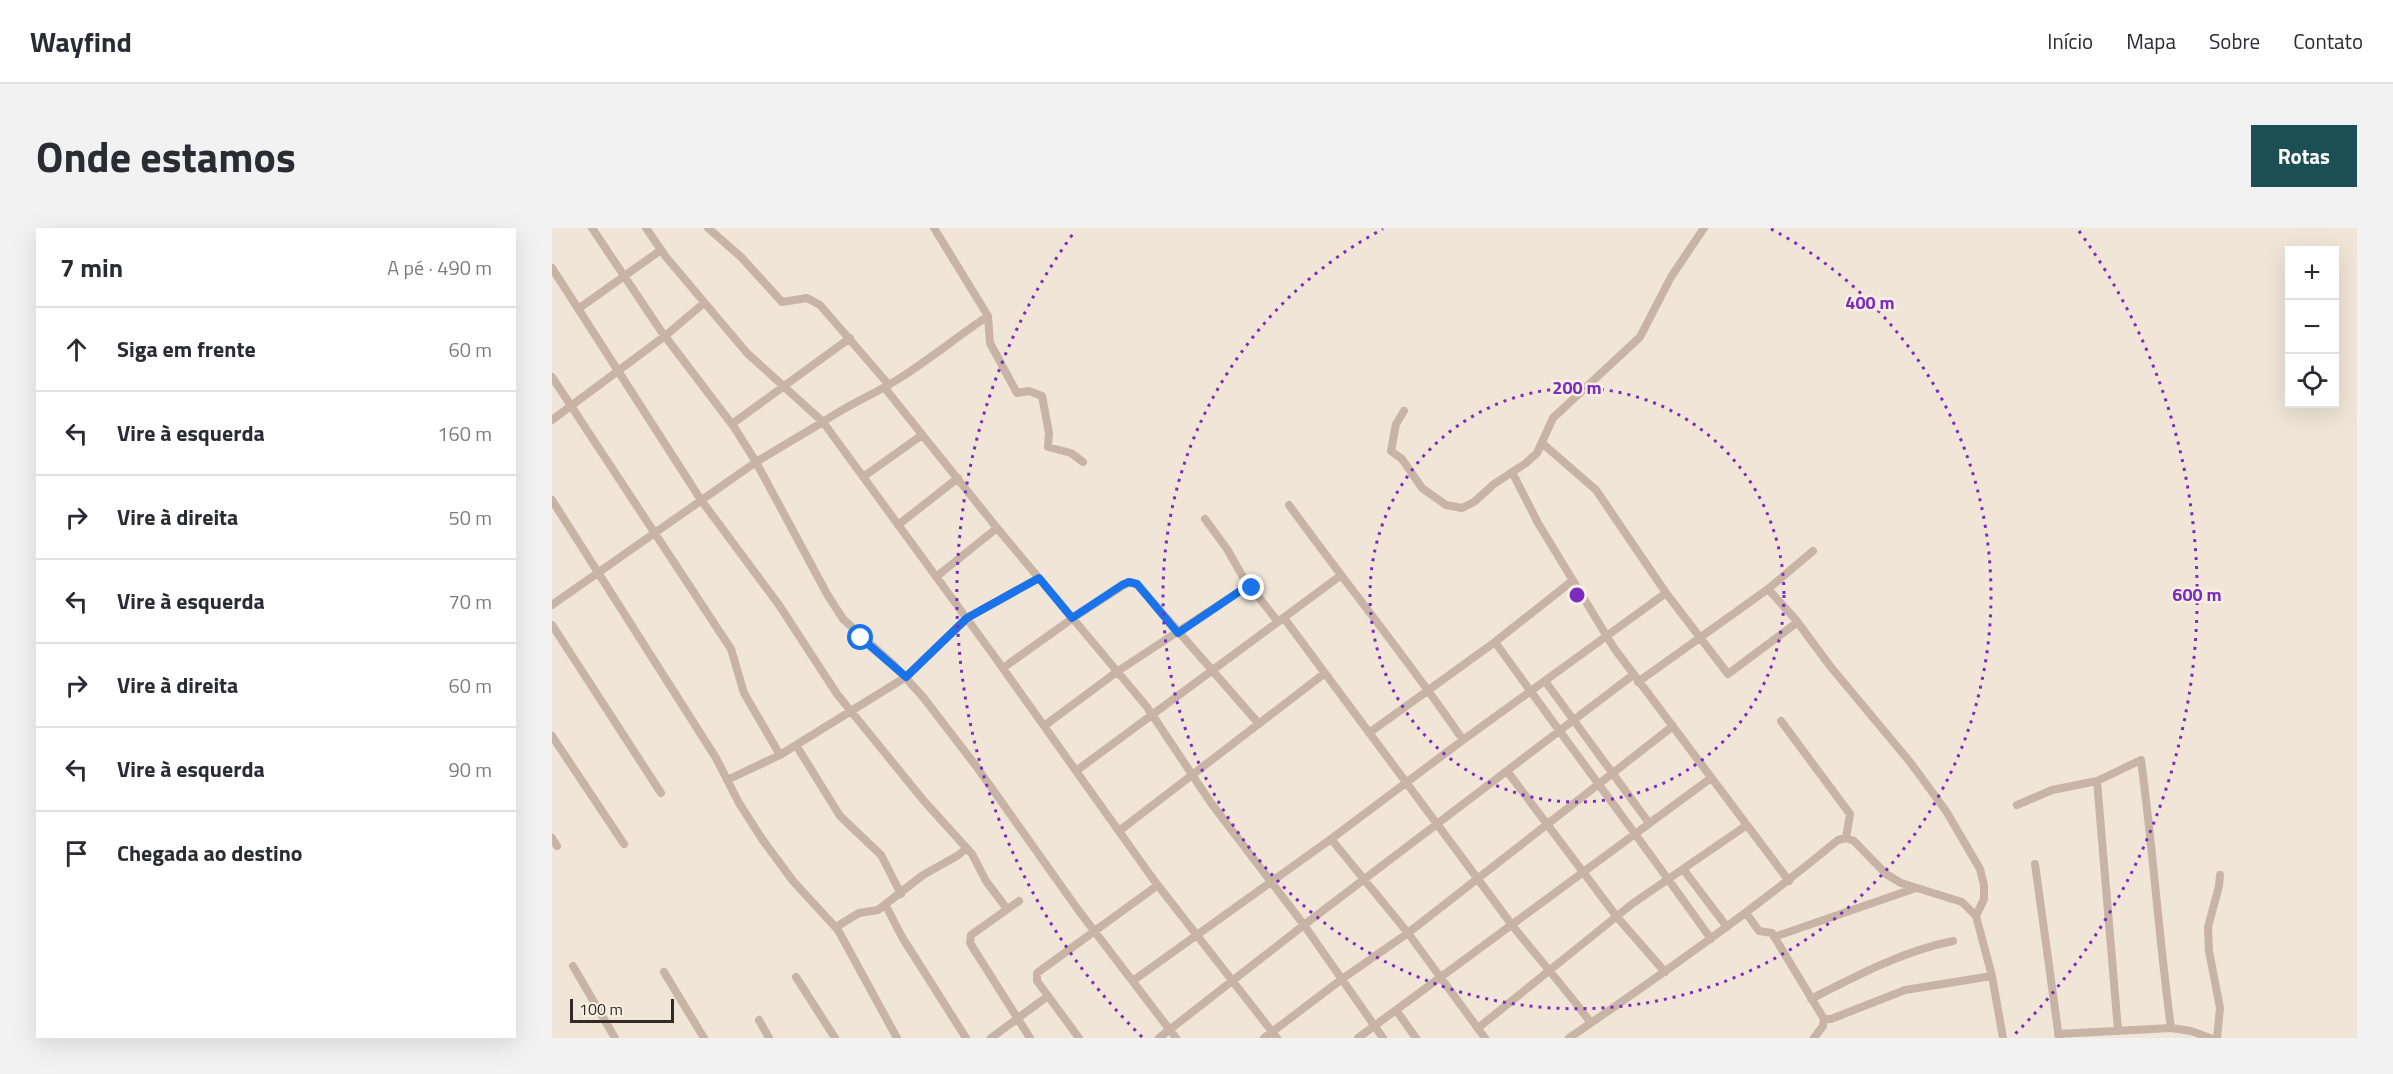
<!DOCTYPE html>
<html lang="pt">
<meta charset="utf-8">
<style>
body{margin:0;font-family:"Titillium Web",sans-serif;background:#f2f2f3;color:#2b2b33}
.controls{position:absolute;right:18px;top:18px;display:grid;overflow:hidden;border-radius:0px;box-shadow:0 6px 24px #0002}
.controls button{width:54px;height:54px;display:grid;place-items:center;padding:0;border:0;border-bottom:2px solid #e1e1e2;background:#fff;color:#2b2b33;font:30px sans-serif}
.scale{position:absolute;left:18px;bottom:15px;width:104px;box-sizing:border-box;padding-left:6px;border:3px solid #332a26;border-top:0;font-size:16px;line-height:21px;white-space:nowrap;color:#332a26;-webkit-text-stroke:4px #f8efe3;paint-order:stroke}
.stop{position:absolute;width:18px;height:18px;margin:-14px;border:4px solid #1a73e8;border-radius:50%;background:#fff}
.stop.end{background:#1a73e8;border-color:#fff;box-shadow:0 2px 6px #0008}
.list{margin:0;padding:0;list-style:none}
h2{display:flex;justify-content:space-between;align-items:center;height:78px;margin:0;padding:0 24px;font-size:26px}
h2 small{font-size:20px;font-weight:400;color:#7c7c81}
.list li{display:grid;grid-template-columns:39px 1fr auto;gap:18px;align-items:center;box-sizing:border-box;height:84px;padding:0 24px;border-top:2px solid #e1e1e2}
.list b{display:block;font-size:22px;white-space:nowrap}
.list em{font-size:20px;font-style:normal;color:#7c7c81}
.icon{flex:none;width:33px;height:33px;fill:none;stroke:currentColor;stroke-width:2;stroke-linecap:round;stroke-linejoin:round}
.map{position:relative;flex:none;width:1805px;height:810px;overflow:hidden;border-radius:0px}
header{display:flex;align-items:center;gap:36px;box-sizing:border-box;height:84px;padding:0 30px;background:#fff;border-bottom:2px solid #e1e1e2}
header strong{font-size:28px}
nav{display:flex;gap:33px;margin-inline-start:auto;font-size:21px}
.intro{display:flex;align-items:center;justify-content:space-between;box-sizing:border-box;height:144px;padding:0 36px}
h1{margin:0;font-size:42px}
.button{padding:15px 27px;border-radius:0px;background:#1c4f53;color:#fff;font-size:21px;font-weight:700}
main{display:flex;gap:36px;padding:0 36px}
aside{flex:1;background:#fff;border-radius:0px;box-shadow:0 6px 24px #0002}
.map>svg:first-child{display:block}
.lines{fill:none;stroke-linecap:round;stroke-linejoin:round}
.minor{stroke:#c7b4a4;stroke-width:8}
.route{stroke:#1a73e8;stroke-width:8}
.ring{fill:none;stroke:#7b2cbf;stroke-width:3;stroke-dasharray:3 6}
.centre{fill:#7b2cbf;stroke:#f8efe3;stroke-width:3}
.ring-label{font-size:18px;text-anchor:middle;font-weight:bold;fill:#7b2cbf;stroke:#f8efe3;stroke-width:5;stroke-linejoin:round;paint-order:stroke}
</style>
<header>
<strong>Wayfind</strong>
<nav><a>Início</a><a>Mapa</a><a>Sobre</a><a>Contato</a></nav>
</header>
<div class="intro"><h1>Onde estamos</h1><a class="button">Rotas</a></div>
<main>
<aside>
<h2>7 min<small>A pé · 490 m</small></h2>
<ul class="list">
<li><svg class="icon" aria-label="ahead" viewBox="0 0 24 24"><path d="M12 20V5M6 11l6-6 6 6"/></svg><div><b>Siga em frente</b></div><em>60 m</em></li>
<li><svg class="icon" aria-label="left" viewBox="0 0 24 24"><path d="M17 20v-9H6M10 6l-5 5 5 5"/></svg><div><b>Vire à esquerda</b></div><em>160 m</em></li>
<li><svg class="icon" aria-label="right" viewBox="0 0 24 24"><path d="M7 20v-9h11M14 6l5 5-5 5"/></svg><div><b>Vire à direita</b></div><em>50 m</em></li>
<li><svg class="icon" aria-label="left" viewBox="0 0 24 24"><path d="M17 20v-9H6M10 6l-5 5 5 5"/></svg><div><b>Vire à esquerda</b></div><em>70 m</em></li>
<li><svg class="icon" aria-label="right" viewBox="0 0 24 24"><path d="M7 20v-9h11M14 6l5 5-5 5"/></svg><div><b>Vire à direita</b></div><em>60 m</em></li>
<li><svg class="icon" aria-label="left" viewBox="0 0 24 24"><path d="M17 20v-9H6M10 6l-5 5 5 5"/></svg><div><b>Vire à esquerda</b></div><em>90 m</em></li>
<li><svg class="icon" aria-label="arrive" viewBox="0 0 24 24"><path d="M6 21V4h12l-3 4 3 4H6"/></svg><div><b>Chegada ao destino</b></div></li>
</ul>
</aside>
<div class="map">
<svg width="1805" height="810" viewBox="0 0 1805 810">
<rect width="100%" height="100%" fill="#f0e5d7"/>
<g class="lines">
<path class="minor" d="M 40,0 L 109,103 L 182,199 L 204,234 L 275,366 L 291,391 L 342,437 L 371,469 L 424,538 L 527,683 L 624,810
M 94,0 L 114,29 L 195,125 L 271,194 C 295,177 323,166 348,150 C 378,131 406,108 436,88
M 156,0 L 189,29 L 230,74 L 255,70 L 268,77 L 337,157
M 382,0 L 436,88 L 438,115 L 465,165 L 477,163 L 490,168 L 497,205 L 496,219 L 519,225 L 531,234
M 0,40 L 149,272 L 227,377 L 285,466 L 372,573 L 420,626 L 434,653 L 455,681
M 26,81 L 109,22
M 0,149 L 179,421 L 192,465 L 228,527
M 332,159 L 445,300 L 595,479 L 659,575 L 752,697 L 831,810
M 852,183 L 844,196 L 839,223 L 850,231 L 870,260 L 894,277 L 910,280 L 922,274 L 942,256 L 974,235 L 985,225 L 1001,190 L 1088,109 L 1119,49 L 1152,0
M 0,192 L 113,108 L 152,75
M 180,196 L 298,110
M 990,215 L 1044,262 L 1114,365 L 1176,446 L 1243,396 L 1244,392 L 1216,361
M 960,244 L 986,295 L 1062,420 L 1237,653
M 311,249 L 370,207
M 0,272 L 164,530 L 187,575 L 210,611 L 241,653 L 286,702 L 345,810
M 737,277 C 794,356 856,431 911,512
M 653,291 L 675,321 L 691,349 L 726,394
M 346,297 L 406,250
M 384,349 L 445,300
M 0,377 L 204,234 L 271,194 L 440,425 L 601,651 L 725,810
M 732,390 L 960,697 C 986,730 1014,761 1039,795
M 1244,392 L 1278,438 L 1358,534 L 1394,583 L 1428,641 L 1432,657 L 1432,671 L 1424,688
M 0,397 L 109,565
M 943,414 C 1014,513 1088,611 1159,711
M 451,440 L 521,390 L 577,354 L 585,356 L 707,496
M 993,453 L 1097,595
M 1086,454 L 1216,361 L 1261,323
M 1229,493 L 1298,586 L 1294,610
M 492,498 L 566,443 L 697,357
M 817,505 L 943,414 L 1020,353
M 0,508 L 72,616
M 244,517 L 288,588 L 329,627 L 349,666
M 524,543 L 788,348
M 955,543 L 1065,689 L 1113,744
M 175,552 L 228,527 L 354,449 L 415,390 L 487,350
M 1545,553 L 1566,802
M 1465,577 L 1500,562 L 1545,553 L 1589,532 C 1601,621 1607,711 1619,800
M 567,603 L 773,445
M 0,610 L 5,618
M 779,611 L 856,705 L 933,810
M 1483,636 L 1507,810
M 1131,641 L 1175,699
M 467,673 L 419,707 L 418,715 L 478,810
M 334,678 L 350,709 L 414,810
M 1194,685 L 1207,703 L 1220,705 L 1272,791 L 1271,798 L 1262,810
M 284,699 L 307,685 L 326,682 L 371,647 L 405,628 L 415,620
M 1222,709 L 1364,660
M 21,738 L 63,810
M 112,744 L 152,810
M 244,749 L 283,810
M 582,752 L 779,611 L 911,512 L 1114,365
M 1259,771 C 1304,748 1351,723 1401,713
M 844,782 L 864,810
M 1272,791 L 1279,791 L 1353,762 L 1440,748
M 207,792 L 217,810
M 926,800 L 1080,676 L 1195,597
M 1506,806 L 1619,800 L 1639,803 L 1658,810
M 439,810 L 496,768
M 527,810 L 485,753 L 485,745 L 606,657
M 607,810 L 752,697 L 1081,447
M 712,810 L 790,751 L 856,705 L 1121,498
M 806,810 L 1159,550
M 1017,810 C 1109,747 1200,683 1286,612 L 1294,610 L 1302,613 L 1334,646 L 1349,655 L 1410,674 L 1424,688 L 1440,748 L 1451,810
M 1665,810 L 1668,780 L 1657,723 L 1656,699 L 1667,658 L 1668,647"/>
</g>
<g class="lines">
<path class="route" d="M 309,410 L 354,449 L 415,390 L 487,350 L 520,390 L 570,357 L 577,354 L 585,356 L 626,405 L 697,357 L 700,360"/>
</g>
<g class="ring">
<circle cx="1025" cy="367" r="207"/>
<path d="M1219 1A414 414 0 1 1 831 1"/>
<path d="M590 809A620 620 0 0 1 523 3M1527 3A620 620 0 0 1 1460 809"/>
</g>
<circle cx="1025" cy="367" r="9" class="centre"/>
<g class="ring-label">
<text x="1318" y="81">400 m</text>
<text x="1025" y="166">200 m</text>
<text x="1645" y="373">600 m</text>
</g>
</svg>
<div class="controls">
<button>+</button>
<button>−</button>
<button><svg class="icon" aria-label="locate" viewBox="0 0 24 24"><circle cx="12" cy="12" r="6"/><path d="M12 2v4M12 18v4M2 12h4M18 12h4"/></svg></button>
</div>
<div class="scale">100 m</div>
<div class="stop" style="left:309px;top:410px"></div>
<div class="stop end" style="left:700px;top:360px"></div>
</div>
</main>
